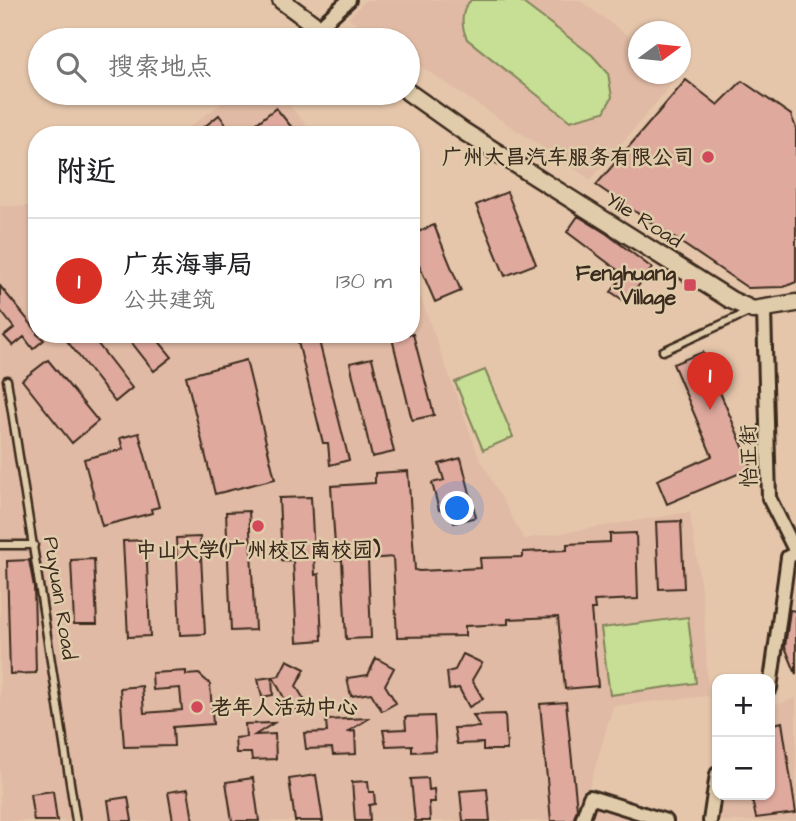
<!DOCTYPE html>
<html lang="zh">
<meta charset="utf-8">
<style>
body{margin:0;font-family:"Architects Daughter","LXGW WenKai TC",sans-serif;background:#f6f6f6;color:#202124}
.controls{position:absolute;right:21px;bottom:21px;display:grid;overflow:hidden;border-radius:14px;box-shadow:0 2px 5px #0004}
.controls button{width:63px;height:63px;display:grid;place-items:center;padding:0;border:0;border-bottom:2px solid #e0e0e0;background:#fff;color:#202124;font:35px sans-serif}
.compass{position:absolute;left:628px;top:21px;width:63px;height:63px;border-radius:50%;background:#fff;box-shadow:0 2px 5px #0004;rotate:75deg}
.you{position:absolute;left:458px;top:509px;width:24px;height:24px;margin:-18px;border:5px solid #fff;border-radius:50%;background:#1a73e8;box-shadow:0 0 0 10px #1a73e833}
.badge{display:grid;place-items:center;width:46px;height:46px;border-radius:50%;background:#d93025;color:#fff;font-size:23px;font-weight:700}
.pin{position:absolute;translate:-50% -58px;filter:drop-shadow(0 2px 4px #0008)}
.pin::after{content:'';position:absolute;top:37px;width:24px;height:21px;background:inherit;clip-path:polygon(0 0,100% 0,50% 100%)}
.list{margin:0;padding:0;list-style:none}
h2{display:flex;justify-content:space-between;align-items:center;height:91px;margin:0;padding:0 28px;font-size:30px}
h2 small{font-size:23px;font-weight:400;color:#757577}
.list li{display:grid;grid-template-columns:46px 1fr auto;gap:21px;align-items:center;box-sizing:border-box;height:126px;padding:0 28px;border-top:2px solid #e0e0e0}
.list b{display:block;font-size:26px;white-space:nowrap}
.list p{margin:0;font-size:23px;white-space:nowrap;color:#757577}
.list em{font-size:23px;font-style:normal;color:#757577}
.icon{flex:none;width:38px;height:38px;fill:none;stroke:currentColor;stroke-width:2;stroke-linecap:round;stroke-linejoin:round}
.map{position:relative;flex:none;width:796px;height:821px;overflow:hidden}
.search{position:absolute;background:#fff;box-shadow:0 2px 5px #0004;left:28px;top:28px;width:392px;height:77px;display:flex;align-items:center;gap:18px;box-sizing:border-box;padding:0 24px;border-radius:38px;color:#757577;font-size:26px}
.panel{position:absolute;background:#fff;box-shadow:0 2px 5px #0004;left:28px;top:126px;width:392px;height:217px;border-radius:28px}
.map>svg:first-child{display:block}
.built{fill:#e0baa4}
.green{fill:#c7df95;stroke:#81845a;stroke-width:2}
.building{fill:#dfa99e;stroke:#3b2a1e;stroke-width:2}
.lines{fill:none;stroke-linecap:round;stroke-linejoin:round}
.service-casing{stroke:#3b2a1e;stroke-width:11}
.minor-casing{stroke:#3b2a1e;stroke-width:18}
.tertiary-casing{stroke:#3b2a1e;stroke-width:21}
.service{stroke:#e0ccaa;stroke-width:6}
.minor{stroke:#e0ccaa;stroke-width:12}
.tertiary{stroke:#e0ccaa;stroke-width:16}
.poi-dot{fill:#d1495b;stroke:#e0ccaa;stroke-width:2.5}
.labels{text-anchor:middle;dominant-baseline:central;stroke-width:5;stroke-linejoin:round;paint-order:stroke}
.poi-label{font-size:21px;font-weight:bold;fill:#3b2a1e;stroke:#e0ccaa;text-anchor:end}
.street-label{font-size:21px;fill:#3b2a1e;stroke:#e0ccaa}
</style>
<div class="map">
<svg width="796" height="821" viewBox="0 0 796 821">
<rect width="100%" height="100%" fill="#e5c6ab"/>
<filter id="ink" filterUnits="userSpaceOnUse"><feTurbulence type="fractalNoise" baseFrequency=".0143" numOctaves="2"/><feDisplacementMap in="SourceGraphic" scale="14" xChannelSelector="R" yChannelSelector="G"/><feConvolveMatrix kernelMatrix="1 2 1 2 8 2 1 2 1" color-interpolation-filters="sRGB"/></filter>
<g filter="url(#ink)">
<path class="built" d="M 366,0 L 579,0 L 638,43 L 638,74 L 681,73 L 591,180 L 408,58 L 408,40 L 382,40 L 348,18 Z
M 230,97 L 290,106 L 315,135 L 178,135 Z
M 0,206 L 37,206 L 37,334 L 411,334 L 411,271 L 479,457 L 524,539 L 690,512 L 704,610 L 708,696 L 613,706 L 586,799 L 647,821 L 0,821 Z
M 796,698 L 796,821 L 716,821 L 722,795 L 770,795 L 770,707 Z"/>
<path class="green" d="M 471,0 L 519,0 L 592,55 L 608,73 L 612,97 L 604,112 L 570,121 L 467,39 C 461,26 460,11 471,0 Z
M 485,370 L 513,437 L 483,450 L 455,382 Z
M 688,617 L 696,683 L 610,695 L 601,628 Z"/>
<path class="building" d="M 686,80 L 718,105 L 742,81 L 791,115 L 796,128 L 796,282 L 784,287 L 748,288 L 596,185 Z
M 276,108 L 298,135 L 267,135 L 257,123 Z
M 219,115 L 234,135 L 209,135 L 203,128 Z
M 507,192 L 536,264 L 505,276 L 476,205 Z
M 578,216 L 607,234 L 652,268 L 626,302 L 611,292 L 624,275 L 567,232 Z
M 434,225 L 461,291 L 435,302 L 411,246 L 411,235 Z
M 0,286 L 37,331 L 37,334 L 44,340 L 33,349 L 24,337 L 13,346 L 4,336 L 14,328 L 0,310 Z
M 75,334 L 90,334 L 132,388 L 115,402 L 67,341 Z
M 125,334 L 153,334 L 172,357 L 154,371 Z
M 391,334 L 413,334 L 434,415 L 412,420 Z
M 318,337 L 349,460 L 330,465 L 328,443 L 323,443 L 298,342 Z
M 703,352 L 752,468 L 667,504 L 657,480 L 712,456 L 673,364 Z
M 372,358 L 394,452 L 372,457 L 350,363 Z
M 48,360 L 98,421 L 72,443 L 22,380 Z
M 246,360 L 275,479 L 215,494 L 186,376 Z
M 139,433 L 159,507 L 151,509 L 152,513 L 102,526 L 84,459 L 123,449 L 120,438 Z
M 461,458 L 476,517 L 454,523 L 450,507 L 439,510 L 432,483 L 444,480 L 439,464 Z
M 408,471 L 415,570 L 419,571 L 481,568 L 480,558 L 523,557 L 523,552 L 567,550 L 567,544 L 610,542 L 610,534 L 636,533 L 638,599 L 594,601 L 595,609 L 591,609 L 598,686 L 565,689 L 558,617 L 508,619 L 508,624 L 465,626 L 465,636 L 397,637 L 393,557 L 368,559 L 371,638 L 346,639 L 342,560 L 336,560 L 331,486 L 375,483 L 375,473 Z
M 311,497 L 315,575 L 319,574 L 322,640 L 297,642 L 293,560 L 282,561 L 279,498 Z
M 249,511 L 255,630 L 231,631 L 226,512 Z
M 681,521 L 684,588 L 659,589 L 656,522 Z
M 200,537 L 205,634 L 180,635 L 176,538 Z
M 146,540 L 150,636 L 128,637 L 123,541 Z
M 94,559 L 97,624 L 74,624 L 71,560 Z
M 29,560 L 34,587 L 36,673 L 10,674 L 7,561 Z
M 790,610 L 796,611 L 796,674 L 785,647 Z
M 463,654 L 482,663 L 472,680 L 483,699 L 469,707 L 459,688 L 449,690 L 447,672 L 455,670 Z
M 376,658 L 394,668 L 385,685 L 396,703 L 382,711 L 371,693 L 351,696 L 347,678 L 368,675 Z
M 287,660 L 305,669 L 296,686 L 305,701 L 305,705 L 292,713 L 273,677 L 279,676 Z
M 186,671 L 186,675 L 199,674 L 210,684 L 213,724 L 173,727 L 174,746 L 124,747 L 120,688 L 142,686 L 144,713 L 182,710 L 180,688 L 153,690 L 152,673 Z
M 272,677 L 273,695 L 262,697 L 258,679 Z
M 566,702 L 577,809 L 573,821 L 551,821 L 540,704 Z
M 505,714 L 507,750 L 483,750 L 483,743 L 457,744 L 454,728 L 480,727 L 473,715 Z
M 434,716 L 436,751 L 412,752 L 412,745 L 386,746 L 383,730 L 406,729 L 405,717 Z
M 370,718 L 347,732 L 355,731 L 356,754 L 333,755 L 332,748 L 306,749 L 304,733 L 327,732 L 326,720 Z
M 782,722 L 796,813 L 756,818 L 751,795 L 770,795 L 770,725 Z
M 274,723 L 255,735 L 275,734 L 276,759 L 252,760 L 251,753 L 236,753 L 235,738 L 246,737 L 245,724 Z
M 316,775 L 323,821 L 295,821 L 289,779 Z
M 253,778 L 259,821 L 232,821 L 226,782 Z
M 428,778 L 429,790 L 434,789 L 435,802 L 429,802 L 430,821 L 415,821 L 411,779 Z
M 368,781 L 369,792 L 374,792 L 375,804 L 369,805 L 370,821 L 355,821 L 352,782 Z
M 188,789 L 193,821 L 173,821 L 168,792 Z
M 487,789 L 490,821 L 463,821 L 460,791 Z
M 53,791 L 57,821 L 34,821 L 30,794 Z
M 128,797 L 132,821 L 111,821 L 108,800 Z"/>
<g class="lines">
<defs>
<path id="service" d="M 663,351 L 751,311
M 7,380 L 76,821
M 0,545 L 34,545"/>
<path id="minor" d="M 318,28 L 349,0
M 764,310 L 769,498 L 796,552
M 770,688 L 788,557 L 796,553
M 582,821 L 590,797 L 666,821
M 710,821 L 717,774"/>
<path id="tertiary" d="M 281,0 L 335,40
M 408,92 L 463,131 L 731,300 L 753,310 L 796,303"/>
</defs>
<use href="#service" class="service-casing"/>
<use href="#minor" class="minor-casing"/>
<use href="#tertiary" class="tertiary-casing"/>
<use href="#service" class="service"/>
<use href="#minor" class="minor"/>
<use href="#tertiary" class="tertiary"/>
</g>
</g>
<g class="poi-dot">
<circle cx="708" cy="157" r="7"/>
<rect x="683" y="278" width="14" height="14" rx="3.5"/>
<circle cx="258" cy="526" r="7"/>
<circle cx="197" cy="707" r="7"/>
</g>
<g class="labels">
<g class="poi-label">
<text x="694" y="157">广州大昌汽车服务有限公司</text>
<text x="676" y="273">Fenghuang<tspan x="676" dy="24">Village</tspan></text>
<text x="258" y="550" text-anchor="middle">中山大学(广州校区南校园)</text>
<text x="211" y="707" text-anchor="start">老年人活动中心</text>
</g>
<g class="street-label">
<text transform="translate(644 220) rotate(32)">Yile Road</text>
<text transform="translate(749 456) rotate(-91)">怡正街</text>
<text transform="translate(60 598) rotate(81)">Puyuan Road</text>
</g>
</g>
</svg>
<div class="controls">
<button>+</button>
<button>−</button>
</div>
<svg class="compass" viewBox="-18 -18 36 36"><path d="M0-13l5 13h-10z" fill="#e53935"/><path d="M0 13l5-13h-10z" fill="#757577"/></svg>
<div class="you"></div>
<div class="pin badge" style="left:710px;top:410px">1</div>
<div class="search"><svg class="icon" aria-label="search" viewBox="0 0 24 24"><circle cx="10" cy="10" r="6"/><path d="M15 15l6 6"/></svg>搜索地点</div>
<section class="panel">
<h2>附近<small></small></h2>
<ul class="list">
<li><span class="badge">1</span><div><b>广东海事局</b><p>公共建筑</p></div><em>130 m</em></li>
</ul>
</section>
</div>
